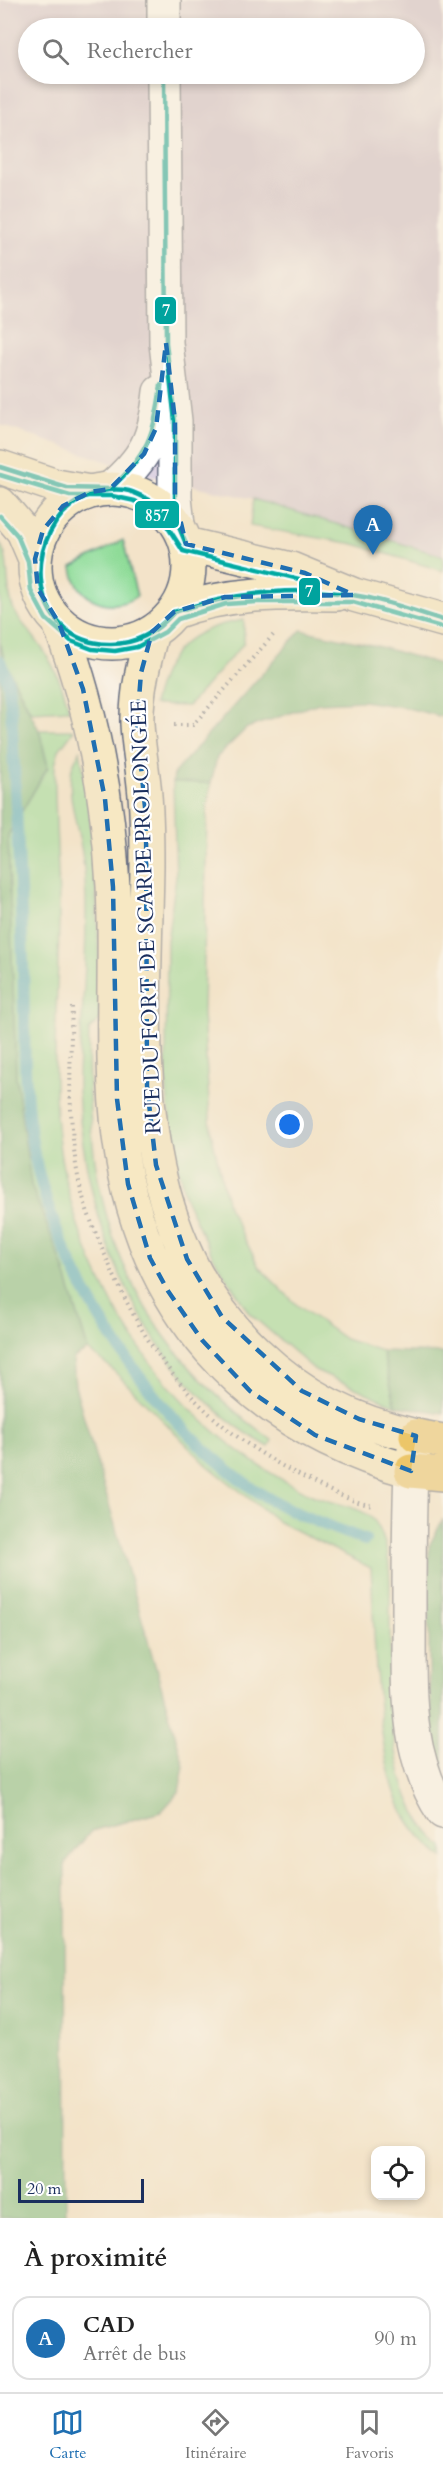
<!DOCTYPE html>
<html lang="fr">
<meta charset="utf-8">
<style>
body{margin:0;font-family:Cardo,serif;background:#f2f2f2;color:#222}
.controls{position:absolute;right:18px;bottom:18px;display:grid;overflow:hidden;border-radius:12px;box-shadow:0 3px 9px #0003}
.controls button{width:54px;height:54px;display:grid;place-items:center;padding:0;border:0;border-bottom:2px solid #e0e0e0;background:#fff;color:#222;font:30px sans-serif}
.scale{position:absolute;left:18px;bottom:15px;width:126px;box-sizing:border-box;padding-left:6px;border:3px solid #1b2f5e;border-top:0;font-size:16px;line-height:21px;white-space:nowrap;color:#1b2f5e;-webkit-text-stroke:4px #fff;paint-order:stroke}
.you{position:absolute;left:290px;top:1125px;width:21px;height:21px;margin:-15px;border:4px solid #fff;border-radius:50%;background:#1a73e8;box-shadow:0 0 0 9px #1a73e833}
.badge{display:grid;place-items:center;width:39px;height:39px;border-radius:50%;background:#1f6fb2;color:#fff;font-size:20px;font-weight:700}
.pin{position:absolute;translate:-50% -50px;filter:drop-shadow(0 2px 3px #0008)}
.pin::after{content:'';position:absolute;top:32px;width:21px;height:18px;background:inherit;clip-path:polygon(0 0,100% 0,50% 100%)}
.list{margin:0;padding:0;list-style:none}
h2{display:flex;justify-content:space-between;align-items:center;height:78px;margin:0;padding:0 24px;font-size:26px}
h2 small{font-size:20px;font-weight:400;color:#767676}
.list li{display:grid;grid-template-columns:39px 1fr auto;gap:18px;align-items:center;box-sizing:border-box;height:84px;margin:0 12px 12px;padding:0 12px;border:2px solid #e0e0e0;border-radius:18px}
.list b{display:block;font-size:22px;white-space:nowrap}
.list p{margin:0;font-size:20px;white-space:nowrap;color:#767676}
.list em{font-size:20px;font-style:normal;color:#767676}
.icon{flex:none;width:33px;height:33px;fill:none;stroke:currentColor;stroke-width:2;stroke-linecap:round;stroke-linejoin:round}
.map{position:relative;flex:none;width:443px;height:2218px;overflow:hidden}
.search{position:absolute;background:#fff;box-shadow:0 3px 9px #0003;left:18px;right:18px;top:18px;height:66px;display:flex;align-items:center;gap:15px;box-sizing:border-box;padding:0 21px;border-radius:33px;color:#767676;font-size:22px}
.sheet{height:174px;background:#fff}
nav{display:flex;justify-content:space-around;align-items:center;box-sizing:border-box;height:84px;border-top:2px solid #e0e0e0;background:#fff;font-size:16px;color:#767676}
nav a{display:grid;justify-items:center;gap:3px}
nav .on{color:#1f6fb2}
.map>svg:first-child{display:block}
.industrial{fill:#ccbed4;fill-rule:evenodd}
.green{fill:#8fdb98;stroke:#55857b;stroke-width:1.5}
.forest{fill:#73bb80;stroke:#47756f;stroke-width:1.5}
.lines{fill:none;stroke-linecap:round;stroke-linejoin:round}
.stream{stroke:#43a9c3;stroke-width:12}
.street-casing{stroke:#676e83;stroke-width:36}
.secondary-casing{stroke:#676e83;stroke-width:36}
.highway-casing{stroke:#676e83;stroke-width:36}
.path{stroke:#676e83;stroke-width:4;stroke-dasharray:1.5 4.5;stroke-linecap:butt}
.street{stroke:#fff;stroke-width:33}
.secondary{stroke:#f7e8c3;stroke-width:33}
.highway{stroke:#ecc669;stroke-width:33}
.bus-1-casing{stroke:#fff;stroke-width:9}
.bus-2-casing{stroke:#fff;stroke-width:9}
.bus-1{stroke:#00a39e;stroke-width:4.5}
.bus-2{stroke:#03aaa2;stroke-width:4.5}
.marked{fill:none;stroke:#1f6fb2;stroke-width:4.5;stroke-dasharray:12 8;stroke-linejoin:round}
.labels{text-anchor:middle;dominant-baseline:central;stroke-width:4.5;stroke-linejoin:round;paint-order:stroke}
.street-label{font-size:22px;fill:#1b2f5e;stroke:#fff}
.line-badge{stroke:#fff;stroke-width:2}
.badge-label{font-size:16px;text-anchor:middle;font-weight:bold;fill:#fff}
</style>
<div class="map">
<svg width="443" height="2218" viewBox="0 0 443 2218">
<rect width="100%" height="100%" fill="#fff"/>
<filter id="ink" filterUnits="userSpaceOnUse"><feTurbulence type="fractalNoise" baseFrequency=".0167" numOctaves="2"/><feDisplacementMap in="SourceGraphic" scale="12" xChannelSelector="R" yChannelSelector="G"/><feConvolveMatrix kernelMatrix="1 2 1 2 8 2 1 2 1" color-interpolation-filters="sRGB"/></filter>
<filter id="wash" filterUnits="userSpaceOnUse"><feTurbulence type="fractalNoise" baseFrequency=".008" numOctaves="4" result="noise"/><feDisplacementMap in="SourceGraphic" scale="24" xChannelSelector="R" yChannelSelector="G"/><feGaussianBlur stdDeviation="1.35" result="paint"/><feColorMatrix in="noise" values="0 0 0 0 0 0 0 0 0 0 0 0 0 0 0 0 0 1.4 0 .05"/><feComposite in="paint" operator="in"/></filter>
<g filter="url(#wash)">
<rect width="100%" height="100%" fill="#f3e3c9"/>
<path class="industrial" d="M 0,0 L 443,0 L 443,556 L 253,499 L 149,476 L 0,425 ZM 28,28 L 414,28 L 414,74 L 28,74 Z"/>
<path class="green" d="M 253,499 L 443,556 L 443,571 L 354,544 L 250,526 Z
M 123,540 L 137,596 C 110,615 75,599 72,567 Z
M 0,543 C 12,562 4,589 14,610 C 19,621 29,630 36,640 C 53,662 63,684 69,710 L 31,712 L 5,662 L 0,643 Z
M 244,620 L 244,643 L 188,706 L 153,705 C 165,651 189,628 244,620 Z
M 39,730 L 74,730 L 59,750 L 55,765 C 54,814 59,864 59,914 C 59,980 52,1047 56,1114 C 63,1228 120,1344 204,1422 C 234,1450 274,1478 312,1495 C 332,1505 367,1505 378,1526 C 392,1552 390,1583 390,1612 C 391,1685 382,1796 443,1847 L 443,1858 C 429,1846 416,1834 406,1817 C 374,1765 375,1632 371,1568 L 279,1522 L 207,1465 L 110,1367 L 88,1350 L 64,1269 L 31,1185 L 16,1077 L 8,835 L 48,767 Z
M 80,751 C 97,839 98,929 101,1018 L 89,1030 C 83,1207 123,1334 272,1440 L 269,1447 C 145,1378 83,1226 78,1090 C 77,1070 80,1050 81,1031 C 84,991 86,952 86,912 C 86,893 85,872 82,853 C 78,827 66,794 72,768 C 73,762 78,756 80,751 Z
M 173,782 L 211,783 L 207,808 L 203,1014 L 211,1132 L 228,1206 L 259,1267 L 297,1305 L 345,1339 L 382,1351 L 396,1406 L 315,1370 L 249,1313 L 212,1255 L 186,1200 L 172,1142 L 166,1082 L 167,941 L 176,877 Z"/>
<path class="forest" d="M 301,630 L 377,646 L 443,665 L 443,717 L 403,707 L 363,701 L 319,703 L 247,728 L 217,757 L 211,783 L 173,782 L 174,773 Z
M 0,643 L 5,662 L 39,730 L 48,767 L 8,835 L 16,1077 L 31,1185 L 64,1269 L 88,1350 L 73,1358 L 75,1386 L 184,1766 L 179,1792 L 161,1812 L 91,1831 L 65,1863 L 66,2218 L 0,2218 Z
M 382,1351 L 443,1353 L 443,1413 L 396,1406 Z
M 443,1519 L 443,1771 L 432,1730 L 429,1688 L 429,1546 Z"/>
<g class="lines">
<path class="stream" d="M 0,661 L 8,682 L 11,705 C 15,791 20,876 23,962 C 25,1024 22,1086 33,1148 C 57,1274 146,1411 249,1486 C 284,1511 326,1525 365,1540"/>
</g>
</g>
<g filter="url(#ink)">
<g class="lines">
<defs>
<path id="street" d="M 164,0 L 164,28
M 164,74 L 166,343 L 175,421 L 175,498 L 178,525
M 110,489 C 146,458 155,439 160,392
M 411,1471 C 409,1518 409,1565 409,1612 C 410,1681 403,1753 443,1812"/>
<path id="secondary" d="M 0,467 L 56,486 L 90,492
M35 566a77 77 0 1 1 154 0a77 77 0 1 1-154 0Z
M 0,504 L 23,531 L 35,559
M 186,544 L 291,569 L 354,595 L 443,620
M 174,612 C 228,592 281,593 337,594
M 59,623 C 92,708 108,795 113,886 C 117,969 109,1054 119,1136 C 141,1308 244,1425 411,1471 L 416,1436 C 353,1422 302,1396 256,1352 C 122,1224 145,1033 147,865 C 147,838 147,811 144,785 C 142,765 138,744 137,724 C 136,692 144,662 152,632"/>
<path id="highway" d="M 416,1436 L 443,1441
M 411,1471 L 443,1474"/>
</defs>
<use href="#street" class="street-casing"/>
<use href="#secondary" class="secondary-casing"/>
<use href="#highway" class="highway-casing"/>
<path class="path" d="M 174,725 L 193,725 L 275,633
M 72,1007 C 70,1062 68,1116 77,1171 C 82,1201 94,1230 106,1257 C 149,1360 202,1425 301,1476 C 324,1488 348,1501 373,1506"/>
<use href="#street" class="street"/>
<use href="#secondary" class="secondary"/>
<use href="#highway" class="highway"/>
<defs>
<path id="bus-1" d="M 164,74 L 166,343 L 175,421 L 175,498 L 178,525 L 186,544
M 0,467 L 67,488 L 110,489
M 110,489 C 147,456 155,433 161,385
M 158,504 C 149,500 139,494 129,491 C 116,488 100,490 89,495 C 17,527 26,645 111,644 C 137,644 158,631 174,612
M 174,612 C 234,592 302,585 364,597 C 391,602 417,612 443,620"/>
<path id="bus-2" d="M 0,475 L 70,496 L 112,496 L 135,501 L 162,518 L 183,551 L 299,579
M 0,516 L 17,535 L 28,561 L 31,591 L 46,619 L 71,641 L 92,649 L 115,651 L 137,647 L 165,632 L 178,619 L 226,604 L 257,602 L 353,602 L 441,627"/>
</defs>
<use href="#bus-1" class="bus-1-casing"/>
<use href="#bus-2" class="bus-2-casing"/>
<use href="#bus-1" class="bus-1"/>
<use href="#bus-2" class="bus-2"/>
</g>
</g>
<path d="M0 0H443V2218H0ZM 166,343 L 175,421 L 175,498 L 186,544 L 305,573 L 354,595 L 225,597 L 174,612 L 152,632 L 141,673 L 137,724 L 146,818 L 147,1086 L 156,1165 L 187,1259 L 222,1317 L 302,1391 L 359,1419 L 416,1436 L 411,1471 L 315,1435 L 250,1391 L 202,1340 L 168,1291 L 150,1258 L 128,1184 L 117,1099 L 113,887 L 105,799 L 83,689 L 59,623 L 38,589 L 35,559 L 43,530 L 63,506 L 90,492 L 110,489 L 144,454 L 156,428 Z" fill="#f3e3c9" fill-opacity=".55" fill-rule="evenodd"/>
<path class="marked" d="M 166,343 L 175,421 L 175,498 L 186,544 L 305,573 L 354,595 L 225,597 L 174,612 L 152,632 L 141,673 L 137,724 L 146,818 L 147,1086 L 156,1165 L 187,1259 L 222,1317 L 302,1391 L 359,1419 L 416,1436 L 411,1471 L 315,1435 L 250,1391 L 202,1340 L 168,1291 L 150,1258 L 128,1184 L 117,1099 L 113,887 L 105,799 L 83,689 L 59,623 L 38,589 L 35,559 L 43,530 L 63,506 L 90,492 L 110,489 L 144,454 L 156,428 Z"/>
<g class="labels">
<g class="street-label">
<text transform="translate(146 917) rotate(-92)">RUE DU FORT DE SCARPE PROLONGÉE</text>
</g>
</g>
<g class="line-badge">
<rect x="154" y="296" width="23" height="29" rx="6" fill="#00a39e"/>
<rect x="134" y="500" width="46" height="29" rx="6" fill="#03aaa2"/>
<rect x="298" y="577" width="23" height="29" rx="6" fill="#00a39e"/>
</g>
<g class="badge-label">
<text x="166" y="316">7</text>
<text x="157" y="521">857</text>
<text x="309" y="597">7</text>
</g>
</svg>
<div class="controls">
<button><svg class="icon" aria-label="locate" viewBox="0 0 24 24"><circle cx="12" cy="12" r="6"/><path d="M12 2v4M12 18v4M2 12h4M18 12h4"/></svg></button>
</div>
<div class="scale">20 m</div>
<div class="you"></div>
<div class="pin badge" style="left:373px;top:555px">A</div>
<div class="search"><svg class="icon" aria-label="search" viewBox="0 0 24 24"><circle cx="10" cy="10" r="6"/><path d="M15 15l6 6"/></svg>Rechercher</div>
</div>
<section class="sheet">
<h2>À proximité<small></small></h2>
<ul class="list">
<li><span class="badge">A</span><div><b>CAD</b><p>Arrêt de bus</p></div><em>90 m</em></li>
</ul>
</section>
<nav>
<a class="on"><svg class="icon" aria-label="map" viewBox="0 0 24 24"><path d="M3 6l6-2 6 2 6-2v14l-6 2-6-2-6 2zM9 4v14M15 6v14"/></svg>Carte</a>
<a><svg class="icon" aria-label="directions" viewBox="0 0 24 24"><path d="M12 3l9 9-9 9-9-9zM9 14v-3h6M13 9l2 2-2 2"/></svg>Itinéraire</a>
<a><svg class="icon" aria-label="saved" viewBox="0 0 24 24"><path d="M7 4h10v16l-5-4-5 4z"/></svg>Favoris</a>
</nav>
